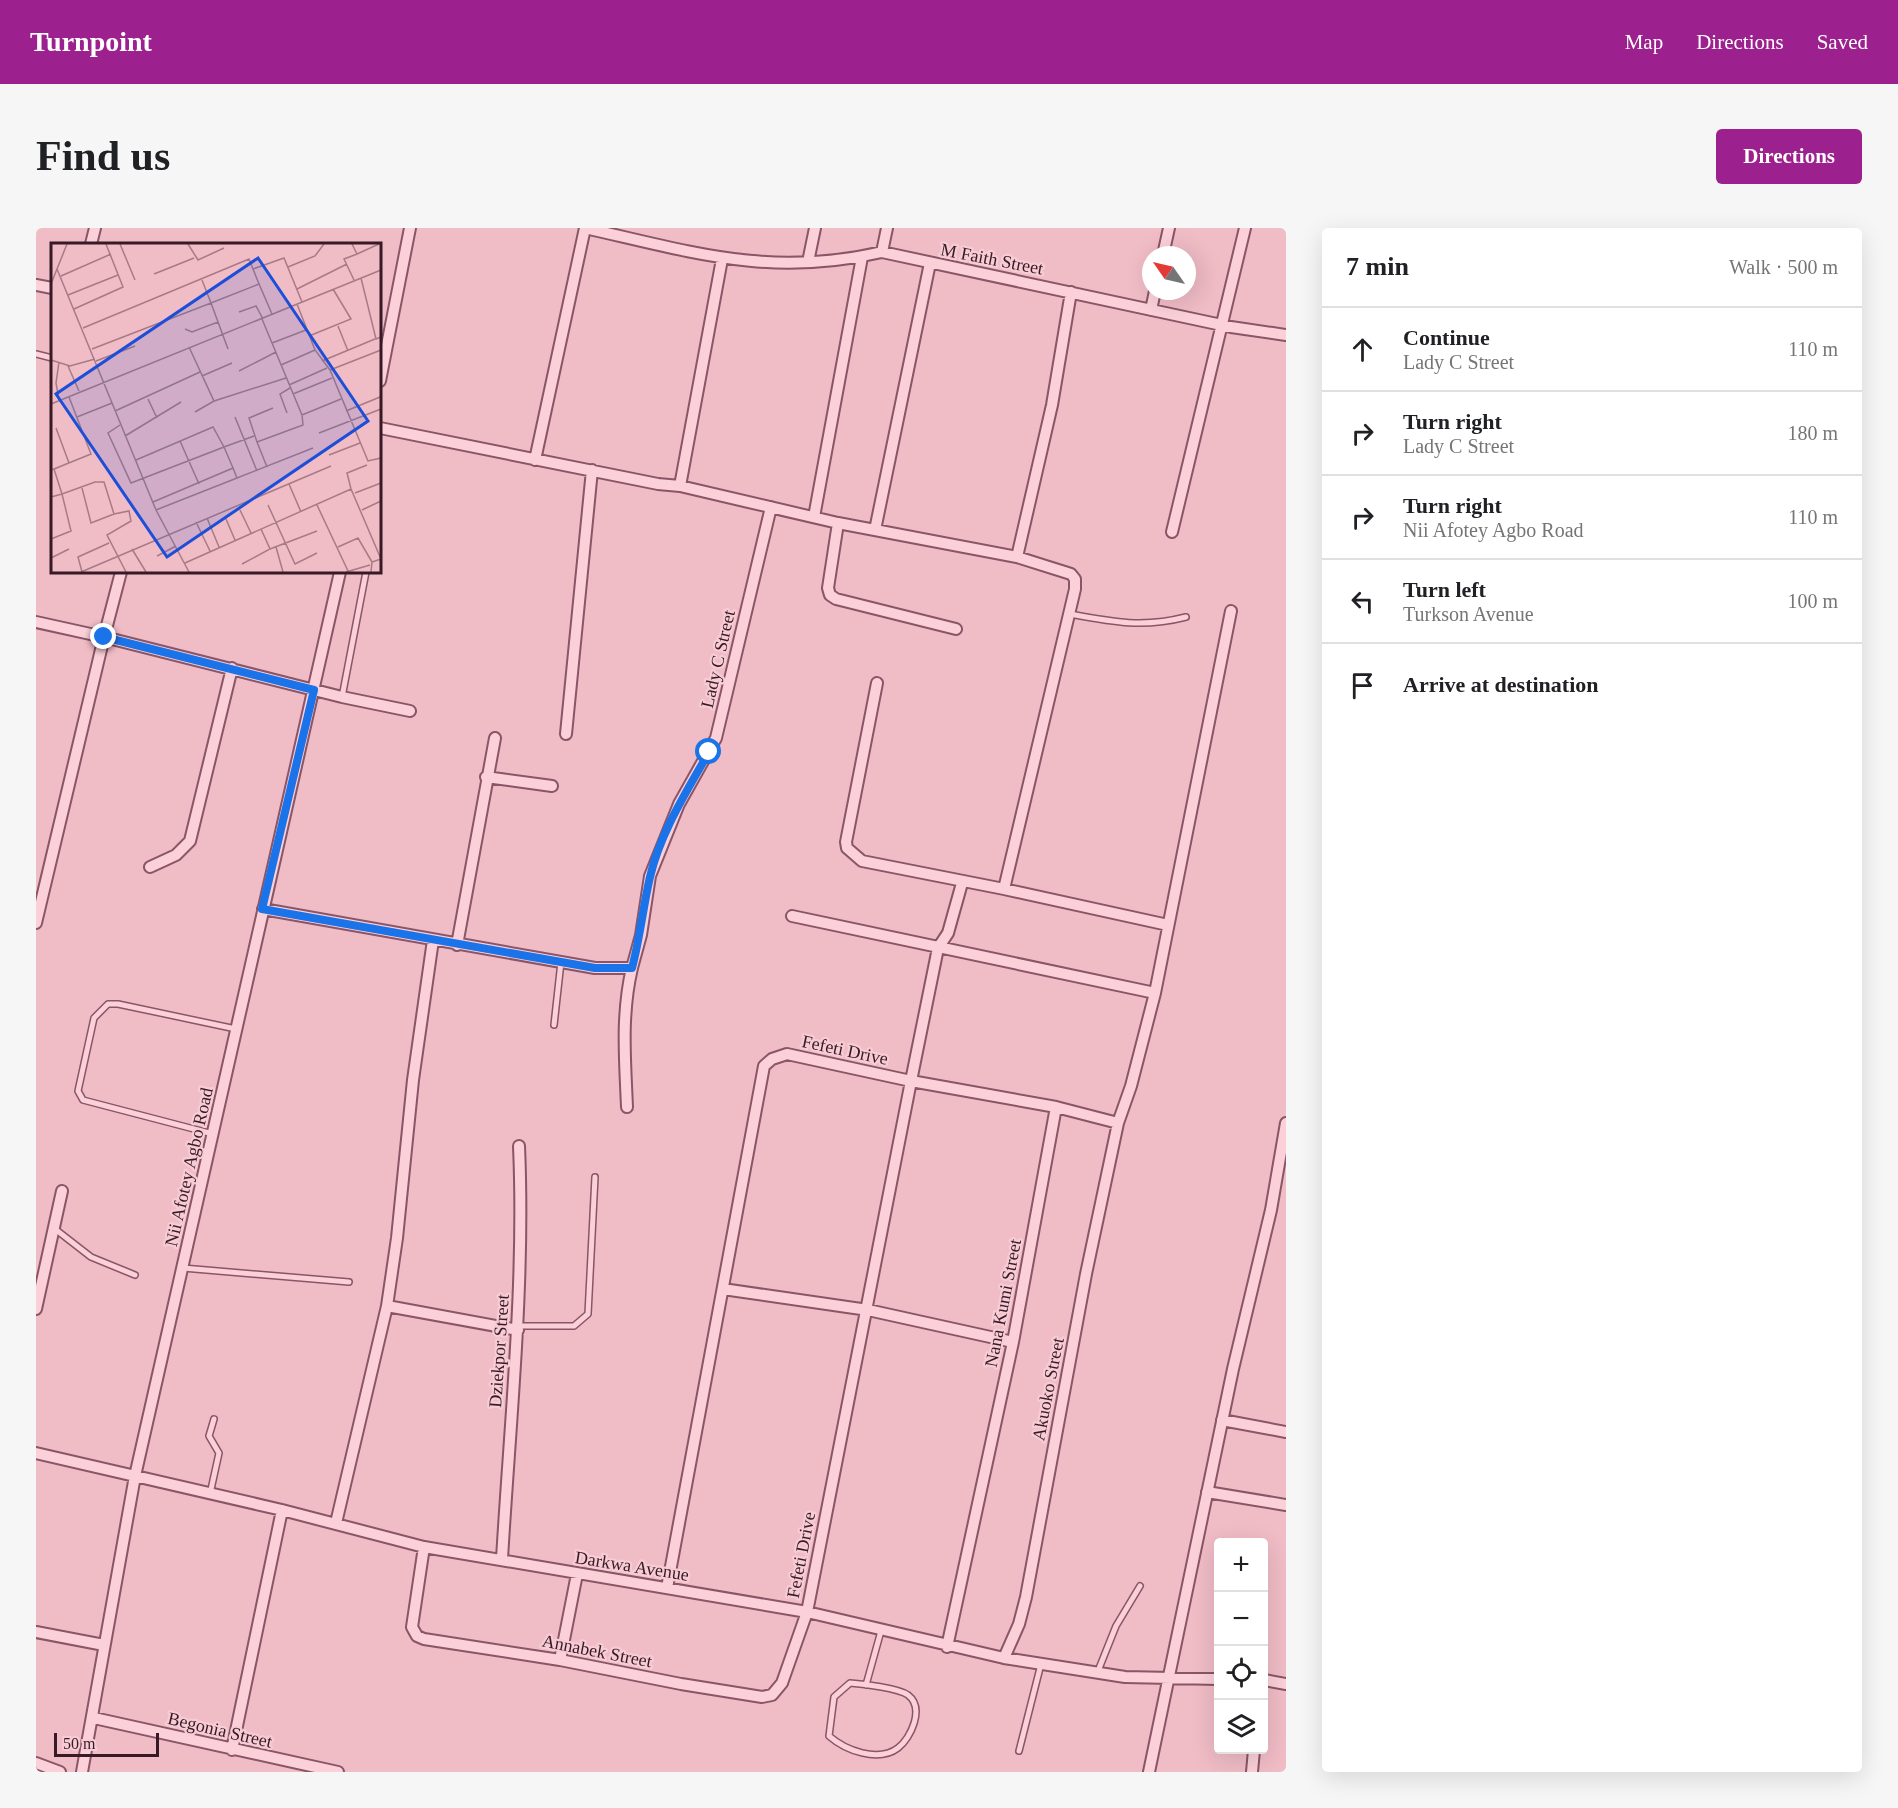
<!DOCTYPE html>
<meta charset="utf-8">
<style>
body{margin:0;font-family:Georgia,serif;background:#f6f6f6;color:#202124}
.controls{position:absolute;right:18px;bottom:18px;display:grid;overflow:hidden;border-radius:6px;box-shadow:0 6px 24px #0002}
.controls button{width:54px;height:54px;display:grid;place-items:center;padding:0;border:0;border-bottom:2px solid #e0e0e0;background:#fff;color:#202124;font:30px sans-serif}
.compass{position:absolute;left:1106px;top:18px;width:54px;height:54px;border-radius:50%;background:#fff;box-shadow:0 6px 24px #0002;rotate:304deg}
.scale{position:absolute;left:18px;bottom:15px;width:105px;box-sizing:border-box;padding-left:6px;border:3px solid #371a26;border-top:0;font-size:16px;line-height:21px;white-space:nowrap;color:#371a26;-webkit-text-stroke:4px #f7ccd4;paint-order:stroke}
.stop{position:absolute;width:18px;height:18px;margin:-14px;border:4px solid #1a73e8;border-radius:50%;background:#fff}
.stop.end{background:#1a73e8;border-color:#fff;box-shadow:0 2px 6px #0008}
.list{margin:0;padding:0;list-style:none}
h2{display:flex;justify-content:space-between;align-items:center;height:78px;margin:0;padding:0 24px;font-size:26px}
h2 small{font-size:20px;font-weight:400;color:#757577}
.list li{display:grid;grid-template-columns:39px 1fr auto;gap:18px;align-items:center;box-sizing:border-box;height:84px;padding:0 24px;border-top:2px solid #e0e0e0}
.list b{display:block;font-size:22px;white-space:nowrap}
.list p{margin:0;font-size:20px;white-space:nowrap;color:#757577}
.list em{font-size:20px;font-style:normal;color:#757577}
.icon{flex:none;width:33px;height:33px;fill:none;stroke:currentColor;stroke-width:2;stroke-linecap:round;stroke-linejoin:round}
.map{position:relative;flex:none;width:1250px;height:1544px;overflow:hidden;border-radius:6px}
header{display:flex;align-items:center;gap:36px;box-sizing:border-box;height:84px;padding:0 30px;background:#9c218e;color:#fff}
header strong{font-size:28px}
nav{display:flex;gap:33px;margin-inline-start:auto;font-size:21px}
.intro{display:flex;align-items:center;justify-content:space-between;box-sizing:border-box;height:144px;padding:0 36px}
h1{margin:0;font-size:42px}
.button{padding:15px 27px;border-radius:6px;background:#9c218e;color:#fff;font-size:21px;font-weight:700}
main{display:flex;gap:36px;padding:0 36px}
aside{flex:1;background:#fff;border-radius:6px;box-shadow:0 6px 24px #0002}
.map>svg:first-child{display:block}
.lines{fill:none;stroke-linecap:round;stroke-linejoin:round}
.service-casing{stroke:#895567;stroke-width:8}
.minor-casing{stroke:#895567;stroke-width:14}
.service{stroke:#fbd0d8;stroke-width:5}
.minor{stroke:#fbd0d8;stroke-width:10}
.route{stroke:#1a73e8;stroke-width:8}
.labels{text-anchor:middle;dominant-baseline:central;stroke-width:4.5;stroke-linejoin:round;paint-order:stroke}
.street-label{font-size:18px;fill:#371a26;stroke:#f7ccd4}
.inset-road{fill:none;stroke:#a67b86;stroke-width:1.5}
.view{fill:#1d4ed8;fill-opacity:0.15;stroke:#1d4ed8;stroke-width:3}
.inset-edge{fill:none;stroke:#371a26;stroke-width:3}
</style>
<header>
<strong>Turnpoint</strong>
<nav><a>Map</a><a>Directions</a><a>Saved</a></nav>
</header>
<div class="intro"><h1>Find us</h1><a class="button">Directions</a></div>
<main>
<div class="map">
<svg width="1250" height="1544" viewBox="0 0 1250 1544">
<rect width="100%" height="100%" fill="#f0bcc6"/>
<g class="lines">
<defs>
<path id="service" d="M 0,126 L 16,130
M 1034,386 C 1077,394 1107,400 1150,389
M 306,469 L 330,344
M 518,797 L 525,734
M 177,906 L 47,872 L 42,863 L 58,790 L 72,776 L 82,776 L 200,801
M 19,1001 L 55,1029 L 99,1047
M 147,1040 L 313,1054
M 482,1098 L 538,1098 L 552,1086 L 559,949
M 174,1266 L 183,1225 L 173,1208 L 178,1191
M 1062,1443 L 1080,1398 L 1104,1358
M 814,1455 C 827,1456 862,1460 872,1467 C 889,1480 875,1510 862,1520 C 842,1535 809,1522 793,1508 L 798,1469 Z
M 830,1457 L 845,1403
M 983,1523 L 1005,1436"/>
<path id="minor" d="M 549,0 C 656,24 734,50 846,24 L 1195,99 L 1250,107
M 55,16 L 59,0
M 846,24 L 851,0
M 1127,27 L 1133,0
M 772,34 L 779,0
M 0,57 L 16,60
M 1115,82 L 1119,63
M 344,153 L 374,0
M 344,200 L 622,256 L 644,258 L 802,295 L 981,329 L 1016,177 L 1035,64
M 499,232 L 549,0
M 644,258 L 686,31
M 778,289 L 826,29
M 802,295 L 792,360 L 794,367 L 800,371 L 920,401
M 839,302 L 894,35
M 1136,304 L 1209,0
M 981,329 L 1035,346 L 1039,351 L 1039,361 L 968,661 L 1132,697
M 0,394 L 68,409 L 85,344
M 841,455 L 810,614 L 811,620 L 826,633 L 968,661
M 530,506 L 556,242
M 450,549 L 516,558
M 114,639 L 140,627 L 154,613 L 196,440
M 227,681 L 559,740 L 596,740 L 605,707 L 614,648 L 643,576 L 680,510 L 735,279
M 756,688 L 1119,765
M 0,695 L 68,409 L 306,469 L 374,483
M 421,717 L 459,510
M 591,879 C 589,831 585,787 596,740
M 1020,879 L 1082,895 L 1095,858 L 1119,765 L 1195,383
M 687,1061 L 832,1082 L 977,1114
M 351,1078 L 482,1102
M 0,1081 L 26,963
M 1186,1192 L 1250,1204
M 0,1225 L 246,1282 L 388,1319 L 771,1384 L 968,1430 L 1089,1449 L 1182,1451
M 1171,1264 L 1250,1277
M 300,1295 L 351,1078 L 361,1010 L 377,852 L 397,712
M 388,1319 L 376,1399 L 381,1408 L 388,1411 L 524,1432 L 645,1456 L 726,1469 L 736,1467 L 746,1455 L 771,1384 L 875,853 L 751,826 L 736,831 L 728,838 L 631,1360
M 466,1331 C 474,1193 489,1056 483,918
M 0,1404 L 68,1417
M 911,1419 L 977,1114 L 1020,879 L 875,853 L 902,720 L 912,705 L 926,655
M 968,1430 L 983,1396 L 990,1369 L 1050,1046 L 1082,895
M 524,1432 L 541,1346
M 1228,1452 L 1250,1456
M 58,1490 L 302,1544
M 196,1522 L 246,1282
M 0,1535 L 24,1544
M 46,1544 L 99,1248 L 304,344
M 1113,1544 L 1197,1141 L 1235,982 L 1250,895
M 1216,1544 L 1218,1522"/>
</defs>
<use href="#service" class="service-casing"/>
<use href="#minor" class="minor-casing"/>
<use href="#service" class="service"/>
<use href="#minor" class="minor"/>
</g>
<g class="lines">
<path class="route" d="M 68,409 L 278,462 L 226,681 L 559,740 L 596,740 C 604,710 607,679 614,649 C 624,605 651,563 673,524"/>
</g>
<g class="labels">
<g class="street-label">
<text transform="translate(956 31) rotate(11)">M Faith Street</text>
<text transform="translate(682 431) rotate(-77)">Lady C Street</text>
<text transform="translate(809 822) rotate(12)">Fefeti Drive</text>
<text transform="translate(153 939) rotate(-77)">Nii Afotey Agbo Road</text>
<text transform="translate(967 1075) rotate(-79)">Nana Kumi Street</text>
<text transform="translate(463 1123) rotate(-86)">Dziekpor Street</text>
<text transform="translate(1012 1161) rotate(-79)">Akuoko Street</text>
<text transform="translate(765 1327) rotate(-79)">Fefeti Drive</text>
<text transform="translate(596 1338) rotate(9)">Darkwa Avenue</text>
<text transform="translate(561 1423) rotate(11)">Annabek Street</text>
<text transform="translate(184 1502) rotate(13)">Begonia Street</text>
</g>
</g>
<g transform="translate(15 15)">
<rect width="330" height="330" fill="#f0bcc6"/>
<path class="inset-road" d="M 69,1 L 84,37M 137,1 L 147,17 L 173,5M 301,1 L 306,11 L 293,16 L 303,37M 306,11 L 328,1M 237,24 L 264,13 L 273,1M 6,26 L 105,267 L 138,329M 202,26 L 233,15 L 251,59M 103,31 L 143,15M 10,33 L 60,11M 310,35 L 325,96 L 330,94M 151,37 L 160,60 L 208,41 L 221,71M 0,41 L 16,1M 246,46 L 296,21M 17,52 L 67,32M 246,61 L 264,107 L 279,127 L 317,218 L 330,215M 23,66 L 72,44 L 55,1M 188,69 L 205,63 L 212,76M 211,76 L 251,172 L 290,156M 287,83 L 297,108M 32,85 L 198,16 L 208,41M 134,86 L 141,89 L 167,79M 258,93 L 300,76 L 282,46M 221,100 L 255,87M 138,104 L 163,158 L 235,135M 41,106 L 160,60 L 177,106M 0,117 L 19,123 L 44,116M 45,118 L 84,103M 271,118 L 324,96M 8,119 L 5,140 L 8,157M 230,122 L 264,107M 17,123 L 28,148M 279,127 L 330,107M 188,128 L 225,109M 151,133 L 181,120M 238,142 L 276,125M 242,151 L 281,135M 97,156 L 106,175M 0,161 L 330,27M 64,168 L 149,129M 295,168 L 329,154M 144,169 L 163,158M 236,170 L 229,151 L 239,145M 26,174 L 61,160M 184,174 L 206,228M 69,182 L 57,190 L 80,240 L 173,204 L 162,184 L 85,217M 5,185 L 18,220M 268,190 L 330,166M 74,193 L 130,159M 129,198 L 148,241M 206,199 L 198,175 L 222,165M 278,212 L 309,200M 216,224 L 206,199 L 252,182 L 251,172M 182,225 L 186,235 L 262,205M 3,226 L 40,211 L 18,154M 0,227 L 3,226 L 11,251 L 44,239 L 53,239 L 63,271 L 40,280 L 31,245M 238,241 L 250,269M 300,246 L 296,230 L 316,222M 304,250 L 330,240M 0,254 L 11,251 L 20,288 L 0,296M 102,259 L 182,225 L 173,204 L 203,193M 217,262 L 244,321 L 266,310M 266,262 L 297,328M 105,267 L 186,235M 189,267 L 200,290M 311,267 L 330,258M 63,271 L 78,268 L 80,278 L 56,292 L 75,329M 156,275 L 168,304M 175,276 L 184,297M 145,279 L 159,308M 225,304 L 232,329M 287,304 L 307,295 L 321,319M 81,306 L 95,329M 219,306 L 266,288M 106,313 L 125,303M 0,315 L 18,306M 134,320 L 300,246 L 330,316M 191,321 L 219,306 L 210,286M 30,329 L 280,223M 31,329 L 27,314 L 58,300M 295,329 L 319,322M 320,329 L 321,319 L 330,316"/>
<path class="view" d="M 207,15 L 317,178 L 116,314 L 5,151 Z"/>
<rect width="330" height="330" class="inset-edge"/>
</g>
</svg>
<div class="controls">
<button>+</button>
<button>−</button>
<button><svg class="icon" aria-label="locate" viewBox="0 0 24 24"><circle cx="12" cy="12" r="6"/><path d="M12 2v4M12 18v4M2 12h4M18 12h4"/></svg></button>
<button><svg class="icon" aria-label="layers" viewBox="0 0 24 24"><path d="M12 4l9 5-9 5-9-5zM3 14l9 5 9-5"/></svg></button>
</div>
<svg class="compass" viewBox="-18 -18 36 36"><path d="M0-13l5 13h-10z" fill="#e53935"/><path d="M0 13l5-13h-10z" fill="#757577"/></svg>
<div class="scale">50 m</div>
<div class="stop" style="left:673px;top:524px"></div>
<div class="stop end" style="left:68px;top:409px"></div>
</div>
<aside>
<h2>7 min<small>Walk · 500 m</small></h2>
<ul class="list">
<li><svg class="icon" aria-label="ahead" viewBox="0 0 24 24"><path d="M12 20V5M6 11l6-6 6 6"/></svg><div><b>Continue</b><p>Lady C Street</p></div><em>110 m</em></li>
<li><svg class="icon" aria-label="right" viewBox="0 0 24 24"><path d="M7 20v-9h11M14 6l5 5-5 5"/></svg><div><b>Turn right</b><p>Lady C Street</p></div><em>180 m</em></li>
<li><svg class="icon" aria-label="right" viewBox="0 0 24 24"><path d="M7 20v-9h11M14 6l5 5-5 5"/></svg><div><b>Turn right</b><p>Nii Afotey Agbo Road</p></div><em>110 m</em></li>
<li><svg class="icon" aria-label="left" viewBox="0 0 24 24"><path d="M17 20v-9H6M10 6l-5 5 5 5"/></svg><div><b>Turn left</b><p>Turkson Avenue</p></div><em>100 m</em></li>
<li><svg class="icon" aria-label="arrive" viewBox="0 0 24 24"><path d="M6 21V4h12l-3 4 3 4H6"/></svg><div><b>Arrive at destination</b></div></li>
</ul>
</aside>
</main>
